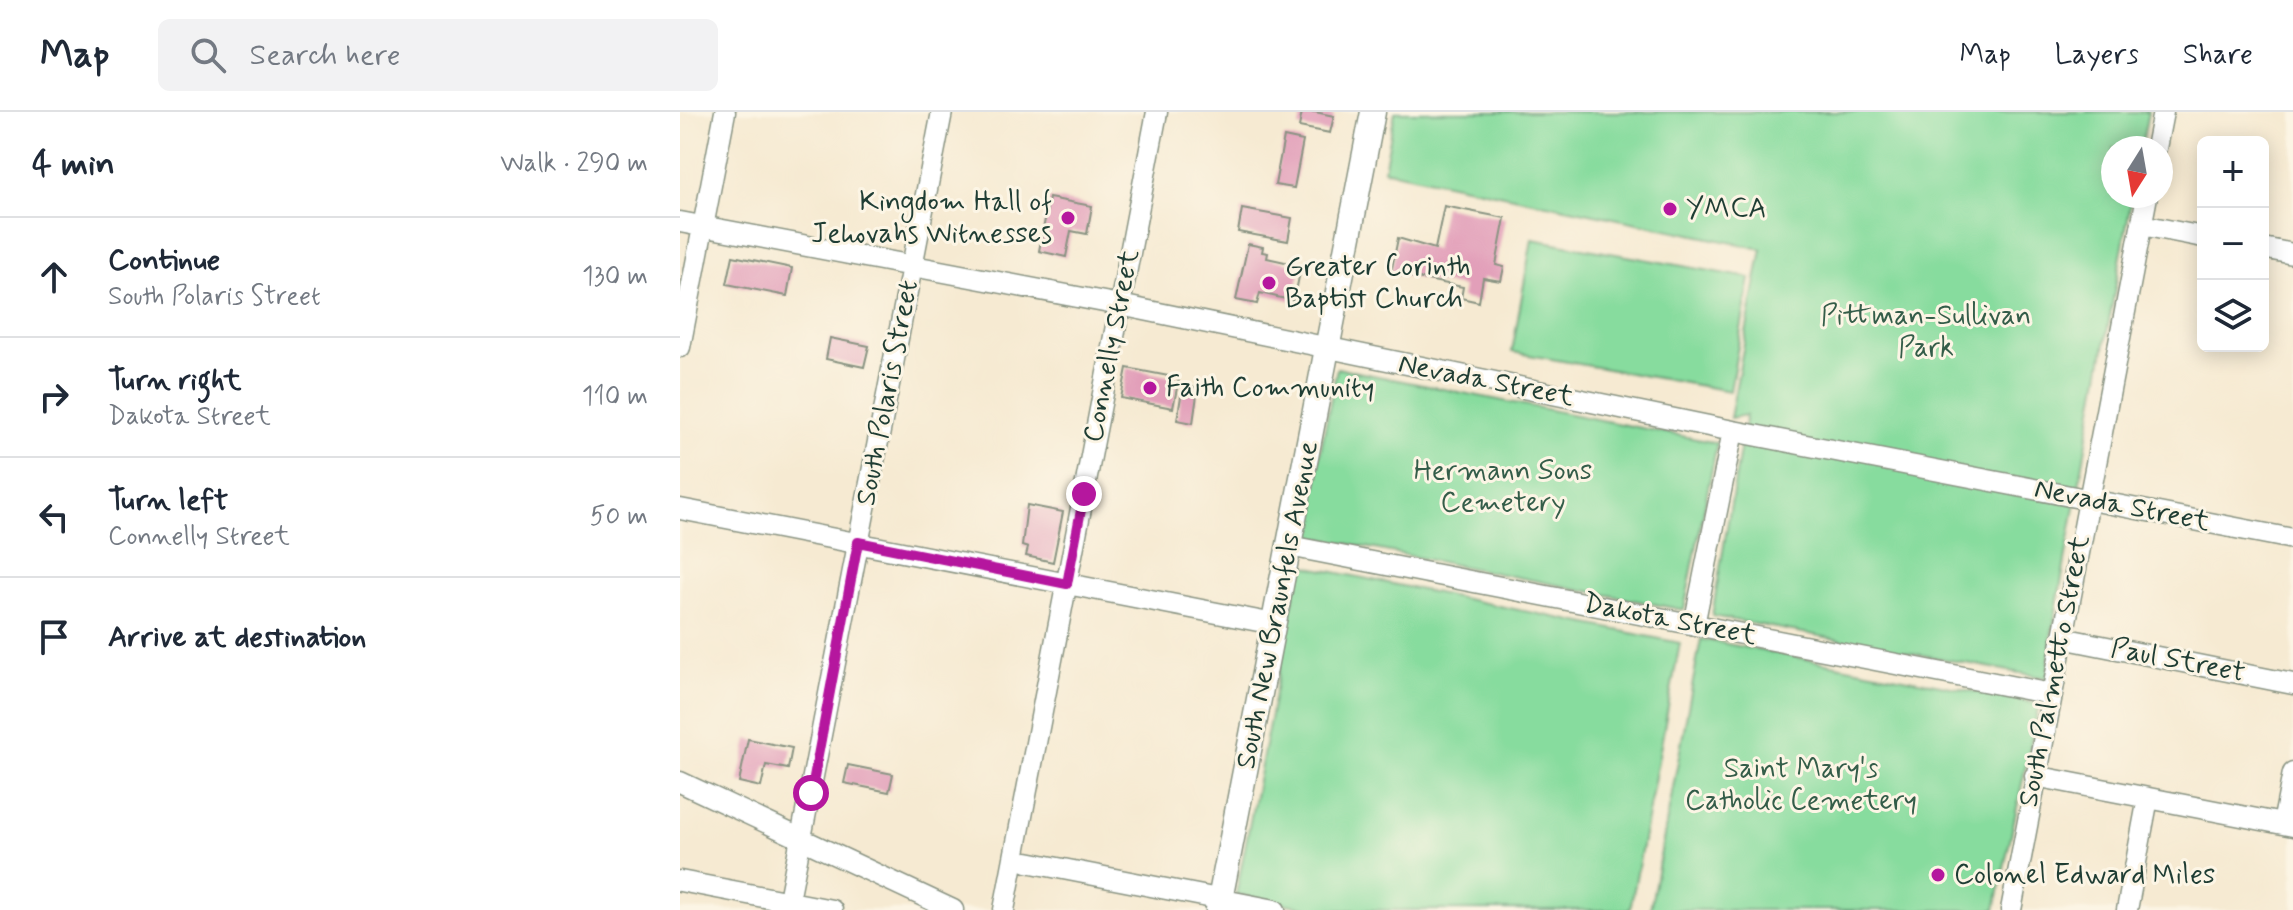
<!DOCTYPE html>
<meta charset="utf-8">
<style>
body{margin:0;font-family:Mynerve,sans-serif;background:#f2f2f3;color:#1f2937}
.controls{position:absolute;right:24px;top:24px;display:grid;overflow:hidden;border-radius:12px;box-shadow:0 4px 20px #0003}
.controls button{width:72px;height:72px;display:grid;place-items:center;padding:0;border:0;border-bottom:2px solid #e0e1e3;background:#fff;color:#1f2937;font:40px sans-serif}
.compass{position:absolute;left:1421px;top:24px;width:72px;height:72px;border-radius:50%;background:#fff;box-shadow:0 4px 20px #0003;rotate:191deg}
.stop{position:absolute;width:24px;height:24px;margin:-18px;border:6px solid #b5179e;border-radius:50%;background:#fff}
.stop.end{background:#b5179e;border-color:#fff;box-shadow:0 2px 8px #0008}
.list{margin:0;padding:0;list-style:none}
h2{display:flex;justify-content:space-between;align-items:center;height:104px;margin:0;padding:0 32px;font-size:34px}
h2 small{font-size:26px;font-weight:400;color:#747a83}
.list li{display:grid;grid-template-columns:52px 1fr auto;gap:24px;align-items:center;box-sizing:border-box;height:120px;padding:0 32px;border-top:2px solid #e0e1e3}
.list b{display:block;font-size:30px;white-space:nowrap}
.list p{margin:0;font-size:26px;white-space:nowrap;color:#747a83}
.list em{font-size:26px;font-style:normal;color:#747a83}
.icon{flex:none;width:44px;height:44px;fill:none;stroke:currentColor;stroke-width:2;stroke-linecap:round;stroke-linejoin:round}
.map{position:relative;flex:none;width:1613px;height:798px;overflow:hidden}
header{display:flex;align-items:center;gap:48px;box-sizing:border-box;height:112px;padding:0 40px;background:#fff;border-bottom:2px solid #e0e1e3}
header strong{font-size:38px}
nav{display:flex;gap:44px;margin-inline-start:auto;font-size:28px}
.search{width:560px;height:72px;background:#f2f2f3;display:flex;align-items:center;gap:20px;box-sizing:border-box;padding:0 28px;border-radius:12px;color:#747a83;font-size:30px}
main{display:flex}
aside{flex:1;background:#fff}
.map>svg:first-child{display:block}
.green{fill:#87dc9e;stroke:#538c69;stroke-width:2}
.building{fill:#e29fb9}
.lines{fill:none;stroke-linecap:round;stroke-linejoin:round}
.minor-casing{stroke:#8a9483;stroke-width:23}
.major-casing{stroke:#8a9483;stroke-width:27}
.minor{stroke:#fff;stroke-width:20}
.major{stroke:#fff;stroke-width:24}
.route{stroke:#b5179e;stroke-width:10}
.poi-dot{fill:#b5179e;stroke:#fcf5e5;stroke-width:3}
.labels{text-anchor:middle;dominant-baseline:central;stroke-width:6;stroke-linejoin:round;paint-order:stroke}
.poi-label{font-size:28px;fill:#1f3d34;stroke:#fcf5e5;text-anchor:start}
.park-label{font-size:28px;fill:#345d49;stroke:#fcf5e5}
.street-label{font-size:28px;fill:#1f3d34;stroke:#fcf5e5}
</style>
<header>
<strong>Map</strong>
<div class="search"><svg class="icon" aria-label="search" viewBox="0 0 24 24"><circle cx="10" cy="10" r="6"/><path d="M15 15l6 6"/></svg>Search here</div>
<nav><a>Map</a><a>Layers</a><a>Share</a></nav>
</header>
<main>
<aside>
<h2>4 min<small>Walk · 290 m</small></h2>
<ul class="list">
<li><svg class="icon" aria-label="ahead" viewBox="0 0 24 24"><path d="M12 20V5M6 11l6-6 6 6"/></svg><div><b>Continue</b><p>South Polaris Street</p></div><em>130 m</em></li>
<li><svg class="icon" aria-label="right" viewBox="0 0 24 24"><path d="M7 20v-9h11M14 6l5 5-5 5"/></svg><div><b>Turn right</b><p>Dakota Street</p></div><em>110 m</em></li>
<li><svg class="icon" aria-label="left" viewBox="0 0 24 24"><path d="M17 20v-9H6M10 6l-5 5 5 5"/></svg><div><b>Turn left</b><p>Connelly Street</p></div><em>50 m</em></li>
<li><svg class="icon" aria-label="arrive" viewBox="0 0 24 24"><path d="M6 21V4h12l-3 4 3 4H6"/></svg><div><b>Arrive at destination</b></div></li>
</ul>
</aside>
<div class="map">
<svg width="1613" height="798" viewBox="0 0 1613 798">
<rect width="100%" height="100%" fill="#fcf5e5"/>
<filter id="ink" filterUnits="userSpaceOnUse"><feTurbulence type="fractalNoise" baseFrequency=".0125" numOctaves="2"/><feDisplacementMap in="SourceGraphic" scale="16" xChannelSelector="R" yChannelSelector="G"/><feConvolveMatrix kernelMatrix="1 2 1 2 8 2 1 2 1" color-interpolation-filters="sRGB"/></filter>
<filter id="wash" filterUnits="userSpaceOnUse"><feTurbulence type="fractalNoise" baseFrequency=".006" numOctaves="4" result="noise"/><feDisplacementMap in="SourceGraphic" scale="32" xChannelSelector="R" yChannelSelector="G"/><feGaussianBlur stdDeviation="1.8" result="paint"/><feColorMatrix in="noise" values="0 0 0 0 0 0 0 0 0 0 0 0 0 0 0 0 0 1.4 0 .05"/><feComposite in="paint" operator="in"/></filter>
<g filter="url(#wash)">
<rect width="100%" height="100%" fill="#f6ead2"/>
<path class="green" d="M 715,0 L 1468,0 L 1461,36 L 1433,36 L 1433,84 L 1452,84 L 1371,526 L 1367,566 L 1032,504 L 1066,303 L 1050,306 L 1082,137 L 704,58 Z
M 852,127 L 1070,166 L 1050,279 L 832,240 Z
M 657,256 L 1037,331 L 1004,498 L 624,423 Z
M 620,453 L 1000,531 L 950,798 L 637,798 L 556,782 Z
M 1021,527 L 1359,592 L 1315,798 L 970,798 Z"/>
<g id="blocks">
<path class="building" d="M 622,0 L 635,0 L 654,4 L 650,21 L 619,15 Z
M 604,25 L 623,29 L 614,76 L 595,73 Z
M 369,86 L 412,94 L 407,122 L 391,119 L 386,145 L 359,139 Z
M 764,94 L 825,106 L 816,153 L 824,155 L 821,169 L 803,166 L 799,190 L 781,186 L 783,175 L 711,161 L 718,126 L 755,137 Z
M 562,97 L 612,106 L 608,129 L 558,120 Z
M 568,132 L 583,135 L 582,140 L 588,141 L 587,146 L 614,152 L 612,159 L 620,160 L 614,189 L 580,181 L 577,192 L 556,188 Z
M 53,144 L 112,156 L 107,184 L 47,172 Z
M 150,226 L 189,234 L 184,255 L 146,247 Z
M 447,256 L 499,266 L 493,296 L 441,286 Z
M 503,273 L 518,276 L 513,311 L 497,308 Z
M 347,393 L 383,400 L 373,450 L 346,444 L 348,436 L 342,434 Z
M 68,627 L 112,636 L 108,657 L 86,653 L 81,675 L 59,670 Z
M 168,653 L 213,662 L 209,680 L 164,671 Z"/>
</g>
</g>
<g filter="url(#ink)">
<use href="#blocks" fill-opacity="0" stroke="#8a9483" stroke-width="2"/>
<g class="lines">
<defs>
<path id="minor" d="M 1476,36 L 1483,0
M 0,110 L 440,193 L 1053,319 L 1613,427
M 1462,113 L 1523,125
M 1583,136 L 1613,142
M 0,235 L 45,0
M 0,397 L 594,512
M 609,434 L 1371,582
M 1014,513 L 1053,319
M 1382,526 L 1613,572
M 1355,664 L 1613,714
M 0,670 L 273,798
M 1603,712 L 1613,661
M 347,750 L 595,798
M 0,769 L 152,798
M 107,798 L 262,0
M 324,798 L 477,0
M 1331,798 L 1467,84
M 1447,798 L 1468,686"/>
<path id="major" d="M 538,798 L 693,0"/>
</defs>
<use href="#minor" class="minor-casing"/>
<use href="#major" class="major-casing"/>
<use href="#minor" class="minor"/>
<use href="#major" class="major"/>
</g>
</g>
<g class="lines" filter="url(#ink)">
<path class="route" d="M 131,681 L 178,430 L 387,472 L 404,382"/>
</g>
<g class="poi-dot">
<circle cx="990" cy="97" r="8"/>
<circle cx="388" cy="106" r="8"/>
<circle cx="589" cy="171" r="8"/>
<circle cx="470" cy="276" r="8"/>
<circle cx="1258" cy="763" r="8"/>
</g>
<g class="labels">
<g class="poi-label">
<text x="372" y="90" text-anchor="end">Kingdom Hall of<tspan x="372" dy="32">Jehovahs Witnesses</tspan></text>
<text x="1006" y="97">YMCA</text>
<text x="605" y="155">Greater Corinth<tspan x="605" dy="32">Baptist Church</tspan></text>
<text x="486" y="276">Faith Community</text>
<text x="1274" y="763">Colonel Edward Miles</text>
</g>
<g class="park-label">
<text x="1246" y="204">Pittman-Sullivan<tspan x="1246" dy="32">Park</tspan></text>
<text x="823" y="359">Hermann Sons<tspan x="823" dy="32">Cemetery</tspan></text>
<text x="1121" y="657">Saint Mary's<tspan x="1121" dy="32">Catholic Cemetery</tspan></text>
</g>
<g class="street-label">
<text transform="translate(432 234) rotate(-79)">Connelly Street</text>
<text transform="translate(806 269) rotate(11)">Nevada Street</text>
<text transform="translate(208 281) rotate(-79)">South Polaris Street</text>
<text transform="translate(1442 394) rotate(11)">Nevada Street</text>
<text transform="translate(598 493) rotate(-79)">South New Braunfels Avenue</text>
<text transform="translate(990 508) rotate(11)">Dakota Street</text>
<text transform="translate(1498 549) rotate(11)">Paul Street</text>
<text transform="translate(1375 559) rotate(-79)">South Palmetto Street</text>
</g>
</g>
</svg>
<div class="controls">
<button>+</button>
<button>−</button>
<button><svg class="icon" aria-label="layers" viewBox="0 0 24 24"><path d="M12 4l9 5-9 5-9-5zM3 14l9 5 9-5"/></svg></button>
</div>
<svg class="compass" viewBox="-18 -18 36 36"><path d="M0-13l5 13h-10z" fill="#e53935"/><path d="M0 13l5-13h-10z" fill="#747a83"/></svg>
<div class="stop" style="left:131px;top:681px"></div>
<div class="stop end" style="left:404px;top:382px"></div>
</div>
</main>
